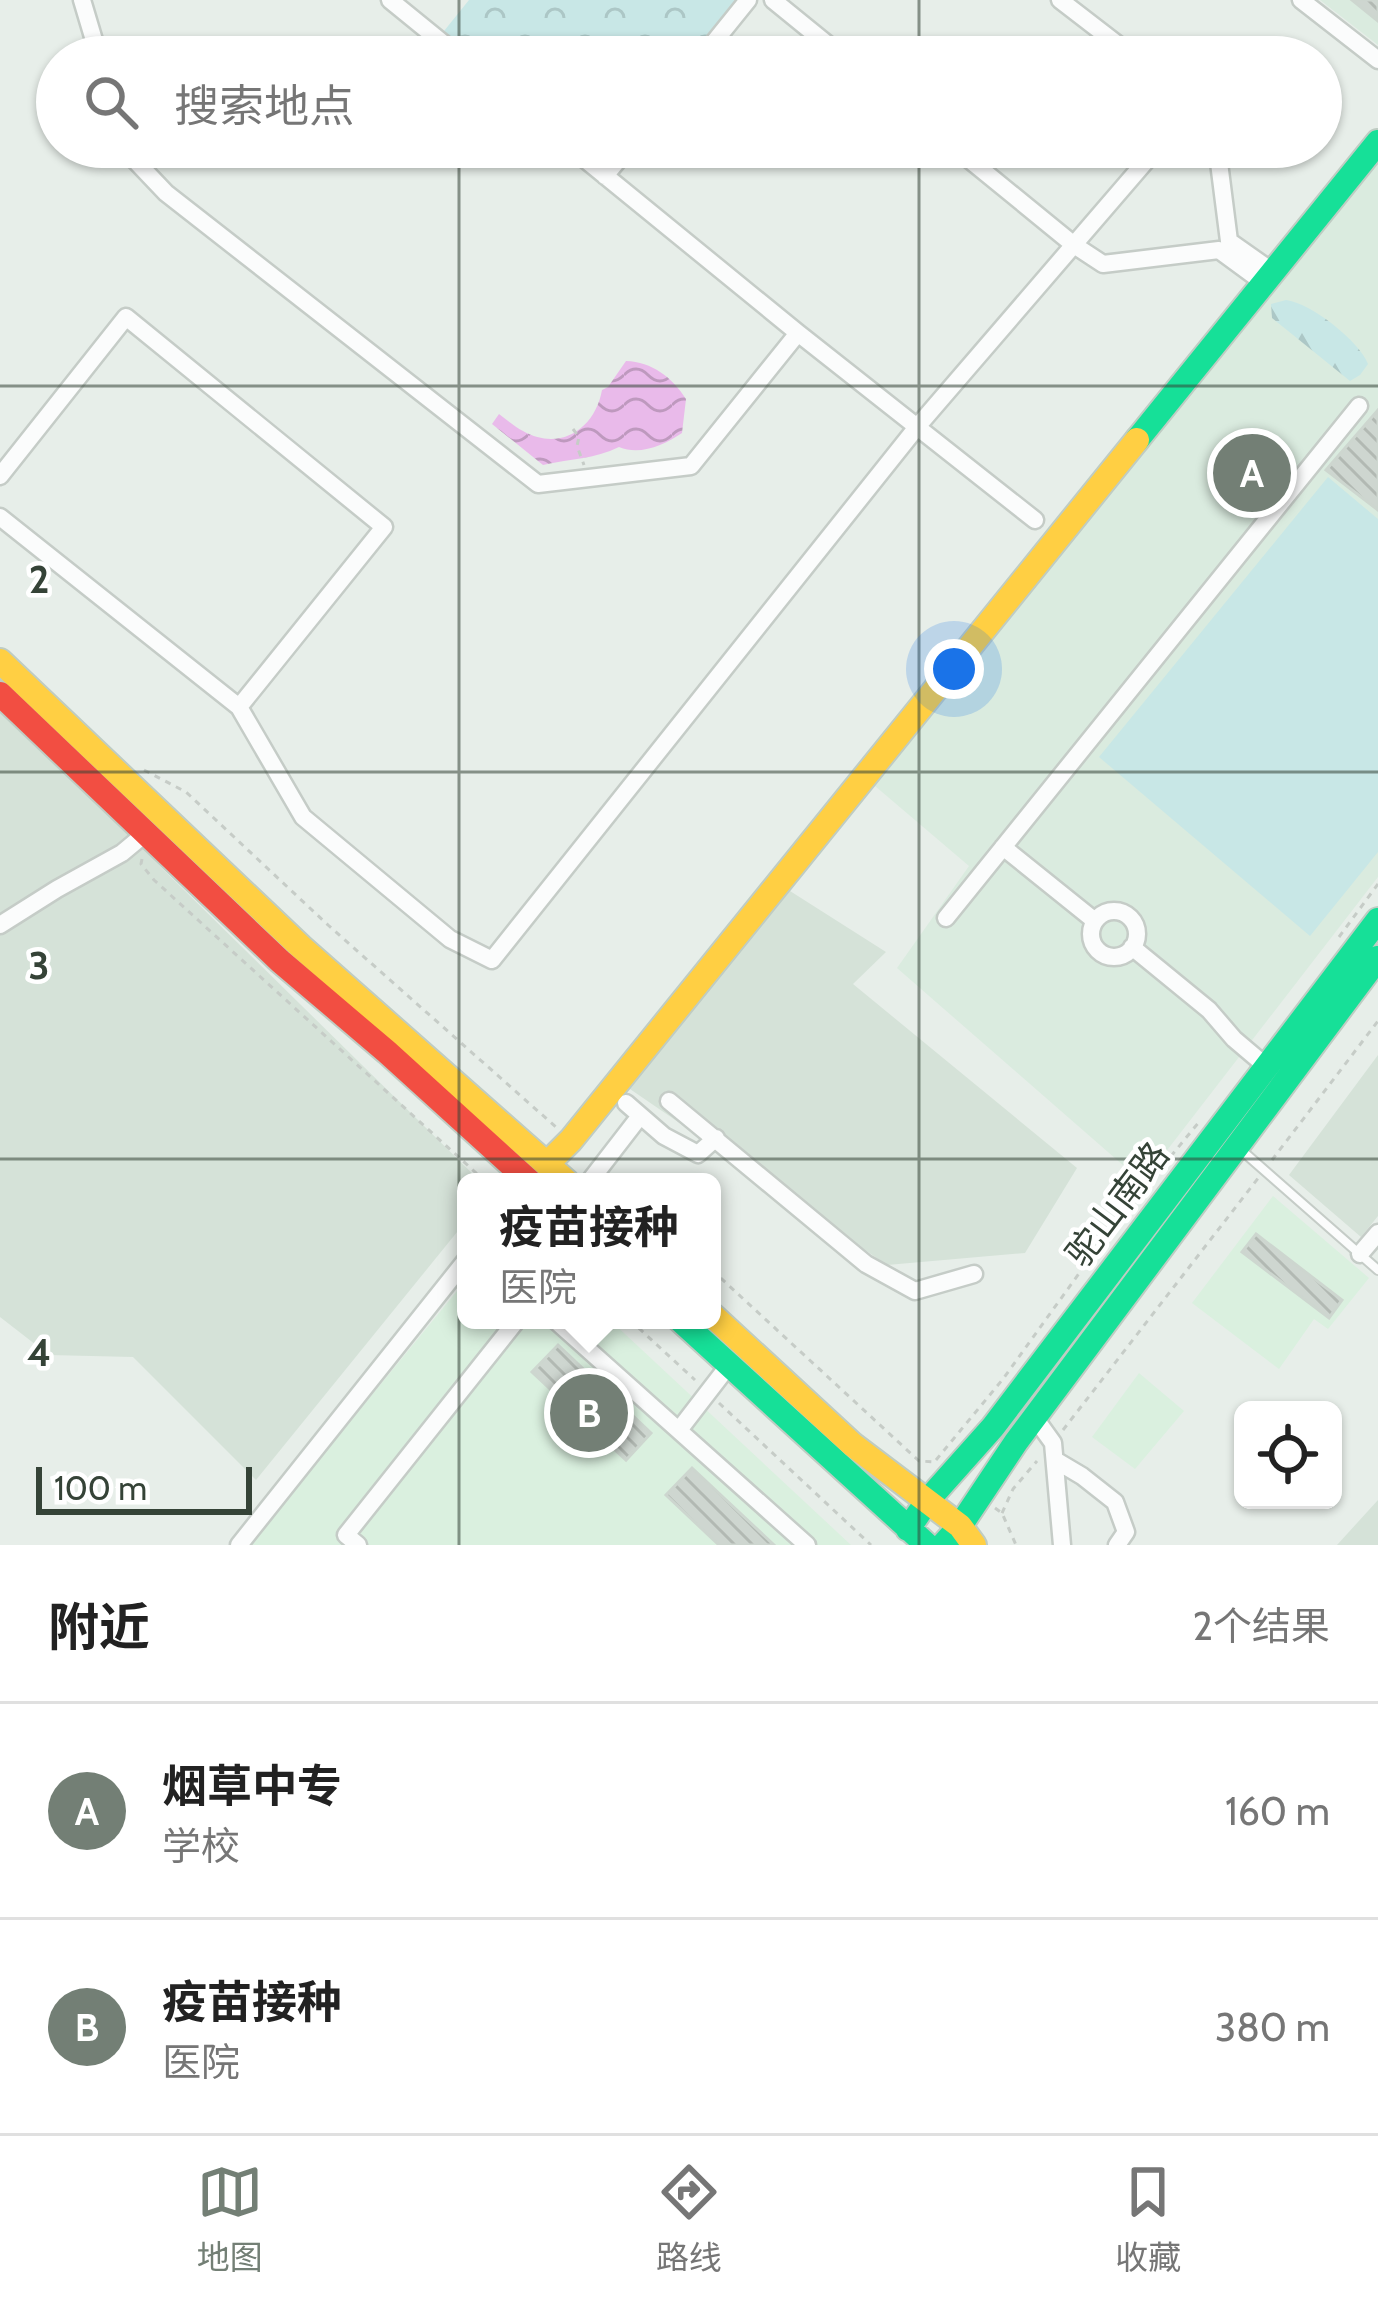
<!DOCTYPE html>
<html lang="zh">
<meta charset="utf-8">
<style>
body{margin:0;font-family:Cabin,"Noto Sans SC",sans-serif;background:#f6f6f6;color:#222}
.controls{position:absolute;right:36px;bottom:36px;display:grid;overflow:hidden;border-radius:18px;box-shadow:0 3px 9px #0004}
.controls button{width:108px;height:108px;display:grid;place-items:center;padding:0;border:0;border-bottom:3px solid #e0e0e0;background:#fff;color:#222;font:60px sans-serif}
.scale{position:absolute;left:36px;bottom:30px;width:216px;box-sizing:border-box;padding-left:12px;border:6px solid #354337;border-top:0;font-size:33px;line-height:42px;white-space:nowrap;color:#354337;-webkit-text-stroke:9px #fff;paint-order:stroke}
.you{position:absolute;left:954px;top:669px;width:42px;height:42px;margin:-30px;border:9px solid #fff;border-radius:50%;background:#1a73e8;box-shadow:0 0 0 18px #1a73e833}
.badge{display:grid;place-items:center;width:78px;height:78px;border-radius:50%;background:#737f75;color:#fff;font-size:39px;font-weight:700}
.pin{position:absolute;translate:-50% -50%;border:6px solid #fff;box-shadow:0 3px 12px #0006}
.popup{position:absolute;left:457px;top:1173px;width:264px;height:156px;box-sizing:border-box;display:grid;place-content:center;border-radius:18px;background:#fff;filter:drop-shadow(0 3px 9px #0005);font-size:39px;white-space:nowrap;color:#767676}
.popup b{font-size:45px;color:#222}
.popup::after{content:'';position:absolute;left:50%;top:100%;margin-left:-24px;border:24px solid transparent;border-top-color:#fff}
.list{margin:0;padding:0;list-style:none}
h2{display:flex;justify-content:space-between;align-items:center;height:156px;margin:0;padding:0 48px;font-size:51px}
h2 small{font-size:39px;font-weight:400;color:#767676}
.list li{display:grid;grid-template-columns:78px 1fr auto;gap:36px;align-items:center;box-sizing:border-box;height:216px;padding:0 48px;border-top:3px solid #e0e0e0}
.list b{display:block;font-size:45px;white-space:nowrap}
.list p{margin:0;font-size:39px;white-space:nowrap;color:#767676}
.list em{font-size:39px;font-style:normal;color:#767676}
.icon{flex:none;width:66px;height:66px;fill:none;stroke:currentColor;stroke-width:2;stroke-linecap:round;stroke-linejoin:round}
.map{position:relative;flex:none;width:1378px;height:1545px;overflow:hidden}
.search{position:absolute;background:#fff;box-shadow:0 3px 9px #0004;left:36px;right:36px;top:36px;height:132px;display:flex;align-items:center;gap:30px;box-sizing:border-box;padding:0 42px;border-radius:66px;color:#767676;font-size:45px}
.sheet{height:588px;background:#fff}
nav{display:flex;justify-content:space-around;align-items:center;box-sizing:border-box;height:168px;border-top:3px solid #e0e0e0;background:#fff;font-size:33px;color:#767676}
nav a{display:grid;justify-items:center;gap:6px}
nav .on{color:#737f75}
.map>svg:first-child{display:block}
.residential{fill:#d5e2d8}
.commercial{fill:#daf0df}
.education{fill:#daebdf}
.grass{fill:#c8e7e6}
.forest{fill:url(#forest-firs)}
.park{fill:url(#park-crowns)}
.water{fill:url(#water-waves)}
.building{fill:url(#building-back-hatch);stroke:#cdd6cf;stroke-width:3}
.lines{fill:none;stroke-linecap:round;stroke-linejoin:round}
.lane-casing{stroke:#c5ccc7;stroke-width:12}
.street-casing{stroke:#c5ccc7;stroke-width:21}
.fast-casing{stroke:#bfccc3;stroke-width:28}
.slow-casing{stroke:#bfccc3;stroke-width:28}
.jam-casing{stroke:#bfccc3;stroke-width:28}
.path{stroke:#c6ccc7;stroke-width:3;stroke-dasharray:6 6;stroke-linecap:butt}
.lane{stroke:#fbfcfc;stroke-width:8}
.street{stroke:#fbfcfc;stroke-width:16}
.fast{stroke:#16e098;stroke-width:24}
.slow{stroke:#ffcf43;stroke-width:24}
.jam{stroke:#f24e42;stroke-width:24}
.grid{fill:none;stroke:#354337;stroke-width:3;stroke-opacity:0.55}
.labels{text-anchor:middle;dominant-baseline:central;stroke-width:9;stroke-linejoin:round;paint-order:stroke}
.street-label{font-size:36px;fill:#354337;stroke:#fff}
.grid-label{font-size:39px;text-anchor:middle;font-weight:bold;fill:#354337;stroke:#fff;stroke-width:9;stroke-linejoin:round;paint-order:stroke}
</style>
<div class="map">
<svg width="1378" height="1545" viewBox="0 0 1378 1545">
<defs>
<pattern id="forest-firs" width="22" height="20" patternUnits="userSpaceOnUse" patternTransform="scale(3)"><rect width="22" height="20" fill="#c8e7e6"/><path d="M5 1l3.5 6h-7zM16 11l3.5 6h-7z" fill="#acc7c6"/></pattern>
<pattern id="park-crowns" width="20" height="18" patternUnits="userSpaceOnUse" patternTransform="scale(3)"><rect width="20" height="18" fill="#c8e7e6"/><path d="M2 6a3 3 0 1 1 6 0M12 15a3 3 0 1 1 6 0" fill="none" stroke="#acc7c6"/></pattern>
<pattern id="water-waves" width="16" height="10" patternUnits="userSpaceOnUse" patternTransform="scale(3)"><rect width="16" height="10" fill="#e9baea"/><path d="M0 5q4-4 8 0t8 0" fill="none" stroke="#be99be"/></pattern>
<pattern id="building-back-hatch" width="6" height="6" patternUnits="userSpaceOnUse" patternTransform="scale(3)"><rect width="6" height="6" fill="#ced6d0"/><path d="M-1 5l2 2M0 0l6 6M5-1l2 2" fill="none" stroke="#b2b9b3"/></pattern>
</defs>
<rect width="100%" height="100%" fill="#e7eee9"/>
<path class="residential" d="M 0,709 L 481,1182 L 466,1182 L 466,1221 L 256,1480 L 133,1357 L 49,1355 L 0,1317 Z
M 790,891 L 886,952 L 853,984 L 1077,1168 L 1025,1253 L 887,1265 L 627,1087 Z
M 1378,1055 L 1378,1216 L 1361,1237 L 1289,1175 Z
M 1378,1500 L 1378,1545 L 1337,1545 Z"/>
<path class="commercial" d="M 1273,1196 L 1369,1278 L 1328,1329 L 1314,1319 L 1279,1369 L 1192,1303 Z
M 466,1280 L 466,1320 L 610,1320 L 851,1545 L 249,1545 Z
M 1139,1373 L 1184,1411 L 1135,1469 L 1092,1437 Z"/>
<path class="education" d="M 1320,0 L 1378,0 L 1378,45 Z
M 1378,160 L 1378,877 L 1168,1149 L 1140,1180 L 897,968 L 969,866 L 875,786 Z"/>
<path class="grass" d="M 1328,477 L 1378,519 L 1378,852 L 1310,936 L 1099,757 Z"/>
<path class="forest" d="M 1286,300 C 1311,303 1359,341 1368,364 L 1360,375 L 1350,381 L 1272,318 L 1271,304 Z"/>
<path class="park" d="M 469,0 L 736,0 L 691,57 L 476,57 L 444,31 Z"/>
<path class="water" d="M 626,361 C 652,362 672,377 686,399 L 682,433 C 664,445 640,456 619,447 C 595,459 569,459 543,465 L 492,424 L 499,414 C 507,420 515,427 523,431 C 560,452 595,429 602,390 L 608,387 Z"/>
<path class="building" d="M 1352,0 L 1378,0 L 1378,21 Z
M 1378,410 L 1378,510 L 1326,470 Z
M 1256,1234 L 1342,1300 L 1329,1318 L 1242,1252 Z
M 558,1345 L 651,1433 L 626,1460 L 532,1372 Z
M 692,1468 L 774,1545 L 719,1545 L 666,1495 Z"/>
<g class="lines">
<defs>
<path id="lane" d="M 1239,1148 L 1378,1270"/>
<path id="street" d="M 82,0 L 99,57
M 390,0 L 460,57
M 773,0 L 843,57
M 1060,0 L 1134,57
M 1301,0 L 1378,60
M 702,57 L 748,0
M 126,147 L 127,152 L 166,193 L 538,484 L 691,466 L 798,333
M 570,147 L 798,333 L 1035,520
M 954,147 L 1074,245 L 1103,264 L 1219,250 L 1264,283
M 1217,147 L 1229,241 L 1273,272
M 605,176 L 629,147
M 0,476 L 126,317 L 384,527 L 239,707
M 0,517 L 239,707 L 303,817 L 450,939 L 492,960 L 917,427 L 1158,147
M 1003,847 L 1095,921
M1091 934a23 23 0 1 1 46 0a23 23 0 1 1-46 0Z
M 946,918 L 1359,406
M 0,925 L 57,889 L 122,853 L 146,833
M 1132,947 L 1209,1010 L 1234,1039 L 1267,1067
M 669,1101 L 866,1264 L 915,1291 L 974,1274
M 626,1103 L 664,1136 L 698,1154 L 716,1138
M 589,1182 L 640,1116
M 1360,1254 L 1378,1233
M 555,1320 L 807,1545
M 1035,1418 L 1053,1443 L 1062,1545
M 679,1430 L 729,1365
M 1055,1460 L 1082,1476 L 1115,1502 L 1126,1532 L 1117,1545
M 239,1545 L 466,1260
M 358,1545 L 346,1535 L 517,1320"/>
<path id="fast" d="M 1137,440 L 1378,142
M 680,1320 L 927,1545
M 908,1529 L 928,1500 L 993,1427 L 1378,920
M 943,1545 L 960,1526 L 1016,1442 L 1378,958"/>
<path id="slow" d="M 0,661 L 301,947 L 567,1182
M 547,1164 L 571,1140 L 1137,440
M 712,1315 L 853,1445 L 960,1526 L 974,1545"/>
<path id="jam" d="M 0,694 L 280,961 L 387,1052 L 530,1182"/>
</defs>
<use href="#lane" class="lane-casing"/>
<use href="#street" class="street-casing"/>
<use href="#fast" class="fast-casing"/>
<use href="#slow" class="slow-casing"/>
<use href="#jam" class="jam-casing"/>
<path class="path" d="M 573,429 L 579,437 L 577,446 L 584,465
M 144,770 L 186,792 L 328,925 L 557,1128
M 142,859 L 141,864 L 154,880 L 486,1182
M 1339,937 L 1378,884
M 1272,1160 L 1378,1021
M 712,1270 L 919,1461 L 936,1462
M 630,1320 L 695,1380
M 719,1403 L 871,1545
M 1063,1430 L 1259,1177
M 936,1460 L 1003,1379 L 1111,1229 L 1199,1122
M 995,1508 L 1002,1513 L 1016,1545
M 1002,1513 L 1013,1489 L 1037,1461"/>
<use href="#lane" class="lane"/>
<use href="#street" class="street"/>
<use href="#fast" class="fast"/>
<use href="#slow" class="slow"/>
<use href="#jam" class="jam"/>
</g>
<path class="grid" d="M 459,0 L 459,57M 919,0 L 919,57M 459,147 L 459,1545M 919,147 L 919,1545M 0,386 L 1378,386M 0,772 L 1378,772M 0,1159 L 1378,1159"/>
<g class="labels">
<g class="street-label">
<text transform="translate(1117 1204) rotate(-53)">驼山南路</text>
</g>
</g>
<g class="grid-label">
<text x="39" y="593">2</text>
<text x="39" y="979">3</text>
<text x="39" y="1366">4</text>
</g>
</svg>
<div class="controls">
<button><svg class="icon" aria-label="locate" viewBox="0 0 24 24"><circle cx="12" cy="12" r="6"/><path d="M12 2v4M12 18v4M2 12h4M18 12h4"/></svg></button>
</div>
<div class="scale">100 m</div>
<div class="you"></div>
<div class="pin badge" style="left:1252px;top:473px">A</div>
<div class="pin badge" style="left:589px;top:1413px">B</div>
<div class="popup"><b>疫苗接种</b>医院</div>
<div class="search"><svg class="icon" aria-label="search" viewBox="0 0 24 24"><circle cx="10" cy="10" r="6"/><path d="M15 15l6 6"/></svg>搜索地点</div>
</div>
<section class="sheet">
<h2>附近<small>2个结果</small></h2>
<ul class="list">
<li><span class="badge">A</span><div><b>烟草中专</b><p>学校</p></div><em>160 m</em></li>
<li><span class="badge">B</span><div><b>疫苗接种</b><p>医院</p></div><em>380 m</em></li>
</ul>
</section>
<nav>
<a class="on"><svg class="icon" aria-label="map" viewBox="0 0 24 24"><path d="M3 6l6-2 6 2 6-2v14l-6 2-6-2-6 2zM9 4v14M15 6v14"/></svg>地图</a>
<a><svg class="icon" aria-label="directions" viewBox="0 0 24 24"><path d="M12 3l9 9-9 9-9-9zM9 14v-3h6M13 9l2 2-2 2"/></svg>路线</a>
<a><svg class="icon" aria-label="saved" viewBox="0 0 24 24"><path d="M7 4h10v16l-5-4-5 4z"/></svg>收藏</a>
</nav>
